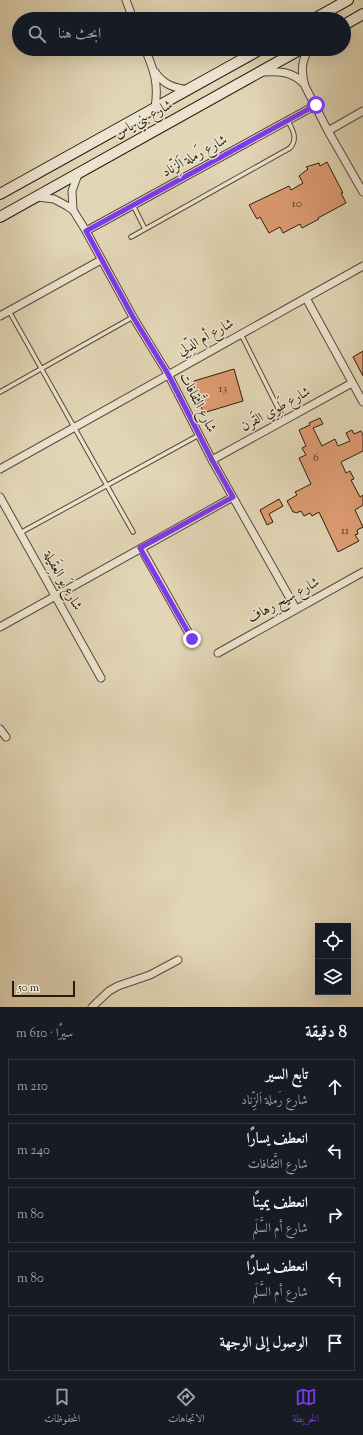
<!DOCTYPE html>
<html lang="ar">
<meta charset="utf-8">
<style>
body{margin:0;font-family:"Sorts Mill Goudy",Amiri,serif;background:#20242c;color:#f1f3f6;direction:rtl}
.controls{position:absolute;right:12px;bottom:12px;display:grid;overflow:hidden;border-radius:0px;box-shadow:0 4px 16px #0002}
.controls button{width:36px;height:36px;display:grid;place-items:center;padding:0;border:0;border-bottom:1px solid #363941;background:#171b24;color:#f1f3f6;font:20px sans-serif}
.scale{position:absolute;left:12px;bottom:10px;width:63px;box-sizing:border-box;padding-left:4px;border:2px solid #281c0e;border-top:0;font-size:11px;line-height:14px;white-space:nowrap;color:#281c0e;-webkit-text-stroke:3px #ece4d0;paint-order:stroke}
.stop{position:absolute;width:12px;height:12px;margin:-9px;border:3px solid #7c3aed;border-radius:50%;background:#fff}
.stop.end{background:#7c3aed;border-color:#fff;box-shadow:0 1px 4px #0008}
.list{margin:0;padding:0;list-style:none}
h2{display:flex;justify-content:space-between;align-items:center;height:52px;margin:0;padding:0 16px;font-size:17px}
h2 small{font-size:13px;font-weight:400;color:#9ea1a6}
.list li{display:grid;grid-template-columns:26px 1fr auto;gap:12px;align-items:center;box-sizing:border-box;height:56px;margin:0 8px 8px;padding:0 8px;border:1px solid #363941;border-radius:0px}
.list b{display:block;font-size:15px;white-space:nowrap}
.list p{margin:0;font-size:13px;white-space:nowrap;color:#9ea1a6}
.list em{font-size:13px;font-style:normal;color:#9ea1a6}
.icon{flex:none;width:22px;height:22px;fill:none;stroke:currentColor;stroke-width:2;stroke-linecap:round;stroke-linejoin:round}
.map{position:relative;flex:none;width:363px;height:1007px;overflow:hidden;direction:ltr}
.search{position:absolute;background:#171b24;box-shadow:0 4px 16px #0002;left:12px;right:12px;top:12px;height:44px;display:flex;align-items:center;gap:10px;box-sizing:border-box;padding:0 14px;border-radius:22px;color:#9ea1a6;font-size:15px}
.sheet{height:372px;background:#171b24}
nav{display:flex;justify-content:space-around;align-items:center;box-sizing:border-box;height:56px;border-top:1px solid #363941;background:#171b24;font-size:11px;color:#9ea1a6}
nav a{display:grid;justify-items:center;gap:2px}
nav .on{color:#7c3aed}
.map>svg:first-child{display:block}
.building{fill:#df9c73;stroke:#281c0e}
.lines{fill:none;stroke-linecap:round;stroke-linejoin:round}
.lane-casing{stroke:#564a38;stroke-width:5.5}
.street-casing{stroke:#564a38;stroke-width:9}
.secondary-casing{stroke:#281c0e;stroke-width:12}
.lane{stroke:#ece4d0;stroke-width:3.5}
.street{stroke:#ece4d0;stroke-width:7}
.secondary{stroke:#ece4d0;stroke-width:10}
.route{stroke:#7c3aed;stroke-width:5}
.labels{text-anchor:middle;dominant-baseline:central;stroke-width:3;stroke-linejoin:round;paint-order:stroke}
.number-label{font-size:12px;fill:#563c27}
.street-label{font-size:14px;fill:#281c0e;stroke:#ece4d0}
</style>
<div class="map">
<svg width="363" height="1007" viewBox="0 0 363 1007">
<rect width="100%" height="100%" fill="#e2d6b6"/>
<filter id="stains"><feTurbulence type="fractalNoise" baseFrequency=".005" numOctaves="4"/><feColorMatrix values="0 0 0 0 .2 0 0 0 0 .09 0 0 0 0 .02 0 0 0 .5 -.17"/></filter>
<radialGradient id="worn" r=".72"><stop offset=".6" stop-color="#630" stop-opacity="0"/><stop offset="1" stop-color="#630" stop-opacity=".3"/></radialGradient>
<path class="building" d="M 327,162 L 343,193 L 341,193 L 346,203 L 318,218 L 319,219 L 302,228 L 300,224 L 283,233 L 280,227 L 269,233 L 260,217 L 257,219 L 249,205 L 289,186 L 291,190 L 303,183 L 299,176 L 308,169 L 306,167 L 319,163 L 320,166 Z
M 363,351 L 363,376 L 353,357 Z
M 234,369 L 243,401 L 203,413 L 194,381 Z
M 320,418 L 323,424 L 313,428 L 322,446 L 335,439 L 338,446 L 350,441 L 346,433 L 352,430 L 354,434 L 361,431 L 363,435 L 363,451 L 341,462 L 346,473 L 350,471 L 354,479 L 351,480 L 360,497 L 363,495 L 363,505 L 355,510 L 363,527 L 357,530 L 358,534 L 355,535 L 359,541 L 338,552 L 319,512 L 312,516 L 310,513 L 304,516 L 301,511 L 296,513 L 295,512 L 293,512 L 287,501 L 297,495 L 295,492 L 311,484 L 299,458 L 306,455 L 302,448 L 306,446 L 299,430 L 310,425 L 309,423 Z
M 279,499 L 283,506 L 269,514 L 273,522 L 267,525 L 260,510 Z"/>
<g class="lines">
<defs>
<path id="lane" d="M 133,205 L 145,229
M 131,237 L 290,148 C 298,139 293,130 288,121
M 9,311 L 133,532
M 241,334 L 284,420
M 0,392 L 133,317
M 20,533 L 199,435"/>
<path id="street" d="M 126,0 L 133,19
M 145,49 C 154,70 159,84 155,107
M 309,49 C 301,61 301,72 305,86 L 328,131 L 363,192
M 155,72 C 164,85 174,88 189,90
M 262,72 C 279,71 292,71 304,84
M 328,131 L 363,111
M 37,197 L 54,199 L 67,206 L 73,210 L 86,231 L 133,317 L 168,374 L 212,460 L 296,609
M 73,210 L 72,191 L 78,174
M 86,231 L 316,105
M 306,298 L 363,402
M 0,316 L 101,260
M 212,460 L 352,383
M 0,469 L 363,266
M 0,497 L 101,678
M 141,548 L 192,639
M 0,627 L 233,497
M 218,653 L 363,572
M 0,729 L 6,737
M 92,1007 L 109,991 L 118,986 L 150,975 L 178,960"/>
<path id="secondary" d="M 314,19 L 348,0
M 344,25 L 363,14
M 0,194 L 261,49
M 0,217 L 301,49"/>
</defs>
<use href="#lane" class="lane-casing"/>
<use href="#street" class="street-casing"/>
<use href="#secondary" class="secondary-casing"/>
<use href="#lane" class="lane"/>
<use href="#street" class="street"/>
<use href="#secondary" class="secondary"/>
</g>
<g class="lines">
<path class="route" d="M 192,639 L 140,548 L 233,497 L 212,460 L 168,374 L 133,317 L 86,231 L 316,105"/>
</g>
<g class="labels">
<g class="number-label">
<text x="297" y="204">10</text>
<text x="223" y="389">13</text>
<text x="316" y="458">6</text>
<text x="345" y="531">11</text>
</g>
<g class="street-label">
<text transform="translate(144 120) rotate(-29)">شارع بني ياس</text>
<text transform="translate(195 157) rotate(-29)">شارع رَملة اَلزِّناد</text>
<text transform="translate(206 338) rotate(-29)">شارع أم الدِّلِي</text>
<text transform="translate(197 403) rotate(63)">شارع الثَّقافات</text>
<text transform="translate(276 410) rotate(-29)">شارع طَوِي القَرن</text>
<text transform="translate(62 581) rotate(61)">شارع يَو العِقَيلة</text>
<text transform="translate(284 601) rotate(-29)">شارع سيح رِهاف</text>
</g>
</g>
<rect width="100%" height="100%" filter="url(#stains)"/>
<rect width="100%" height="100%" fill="url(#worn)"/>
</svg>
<div class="controls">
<button><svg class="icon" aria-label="locate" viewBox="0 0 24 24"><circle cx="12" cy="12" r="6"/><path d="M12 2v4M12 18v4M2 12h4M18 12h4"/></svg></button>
<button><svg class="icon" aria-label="layers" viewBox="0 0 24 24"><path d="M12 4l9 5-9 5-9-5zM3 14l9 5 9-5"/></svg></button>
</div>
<div class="scale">50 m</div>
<div class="stop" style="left:316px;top:105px"></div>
<div class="stop end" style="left:192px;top:639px"></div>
<div class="search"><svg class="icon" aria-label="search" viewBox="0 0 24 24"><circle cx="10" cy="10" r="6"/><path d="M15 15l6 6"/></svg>ابحث هنا</div>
</div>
<section class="sheet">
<h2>8 دقيقة<small>سيرًا · 610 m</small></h2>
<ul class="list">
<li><svg class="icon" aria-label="ahead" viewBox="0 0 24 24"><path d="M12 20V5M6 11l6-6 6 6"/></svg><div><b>تابع السير</b><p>شارع رَملة اَلزِّناد</p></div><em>210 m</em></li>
<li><svg class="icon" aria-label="left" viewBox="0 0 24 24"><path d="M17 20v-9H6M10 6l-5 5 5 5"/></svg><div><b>انعطف يسارًا</b><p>شارع الثَّقافات</p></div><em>240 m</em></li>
<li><svg class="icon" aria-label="right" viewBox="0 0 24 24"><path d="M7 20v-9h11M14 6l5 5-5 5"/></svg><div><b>انعطف يمينًا</b><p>شارع أم السَّلَم</p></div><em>80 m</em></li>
<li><svg class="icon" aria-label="left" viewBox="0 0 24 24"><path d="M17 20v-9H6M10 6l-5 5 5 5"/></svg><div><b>انعطف يسارًا</b><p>شارع أم السَّلَم</p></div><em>80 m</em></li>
<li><svg class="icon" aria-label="arrive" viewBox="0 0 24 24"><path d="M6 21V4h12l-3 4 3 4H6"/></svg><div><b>الوصول إلى الوجهة</b></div></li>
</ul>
</section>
<nav>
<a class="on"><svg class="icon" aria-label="map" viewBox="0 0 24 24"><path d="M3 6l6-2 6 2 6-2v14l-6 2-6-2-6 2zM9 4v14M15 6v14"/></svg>الخريطة</a>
<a><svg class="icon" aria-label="directions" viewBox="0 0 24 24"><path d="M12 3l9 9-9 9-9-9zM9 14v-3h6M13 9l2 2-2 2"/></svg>الاتجاهات</a>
<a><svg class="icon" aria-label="saved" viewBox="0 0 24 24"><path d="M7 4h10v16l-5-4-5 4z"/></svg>المحفوظات</a>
</nav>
